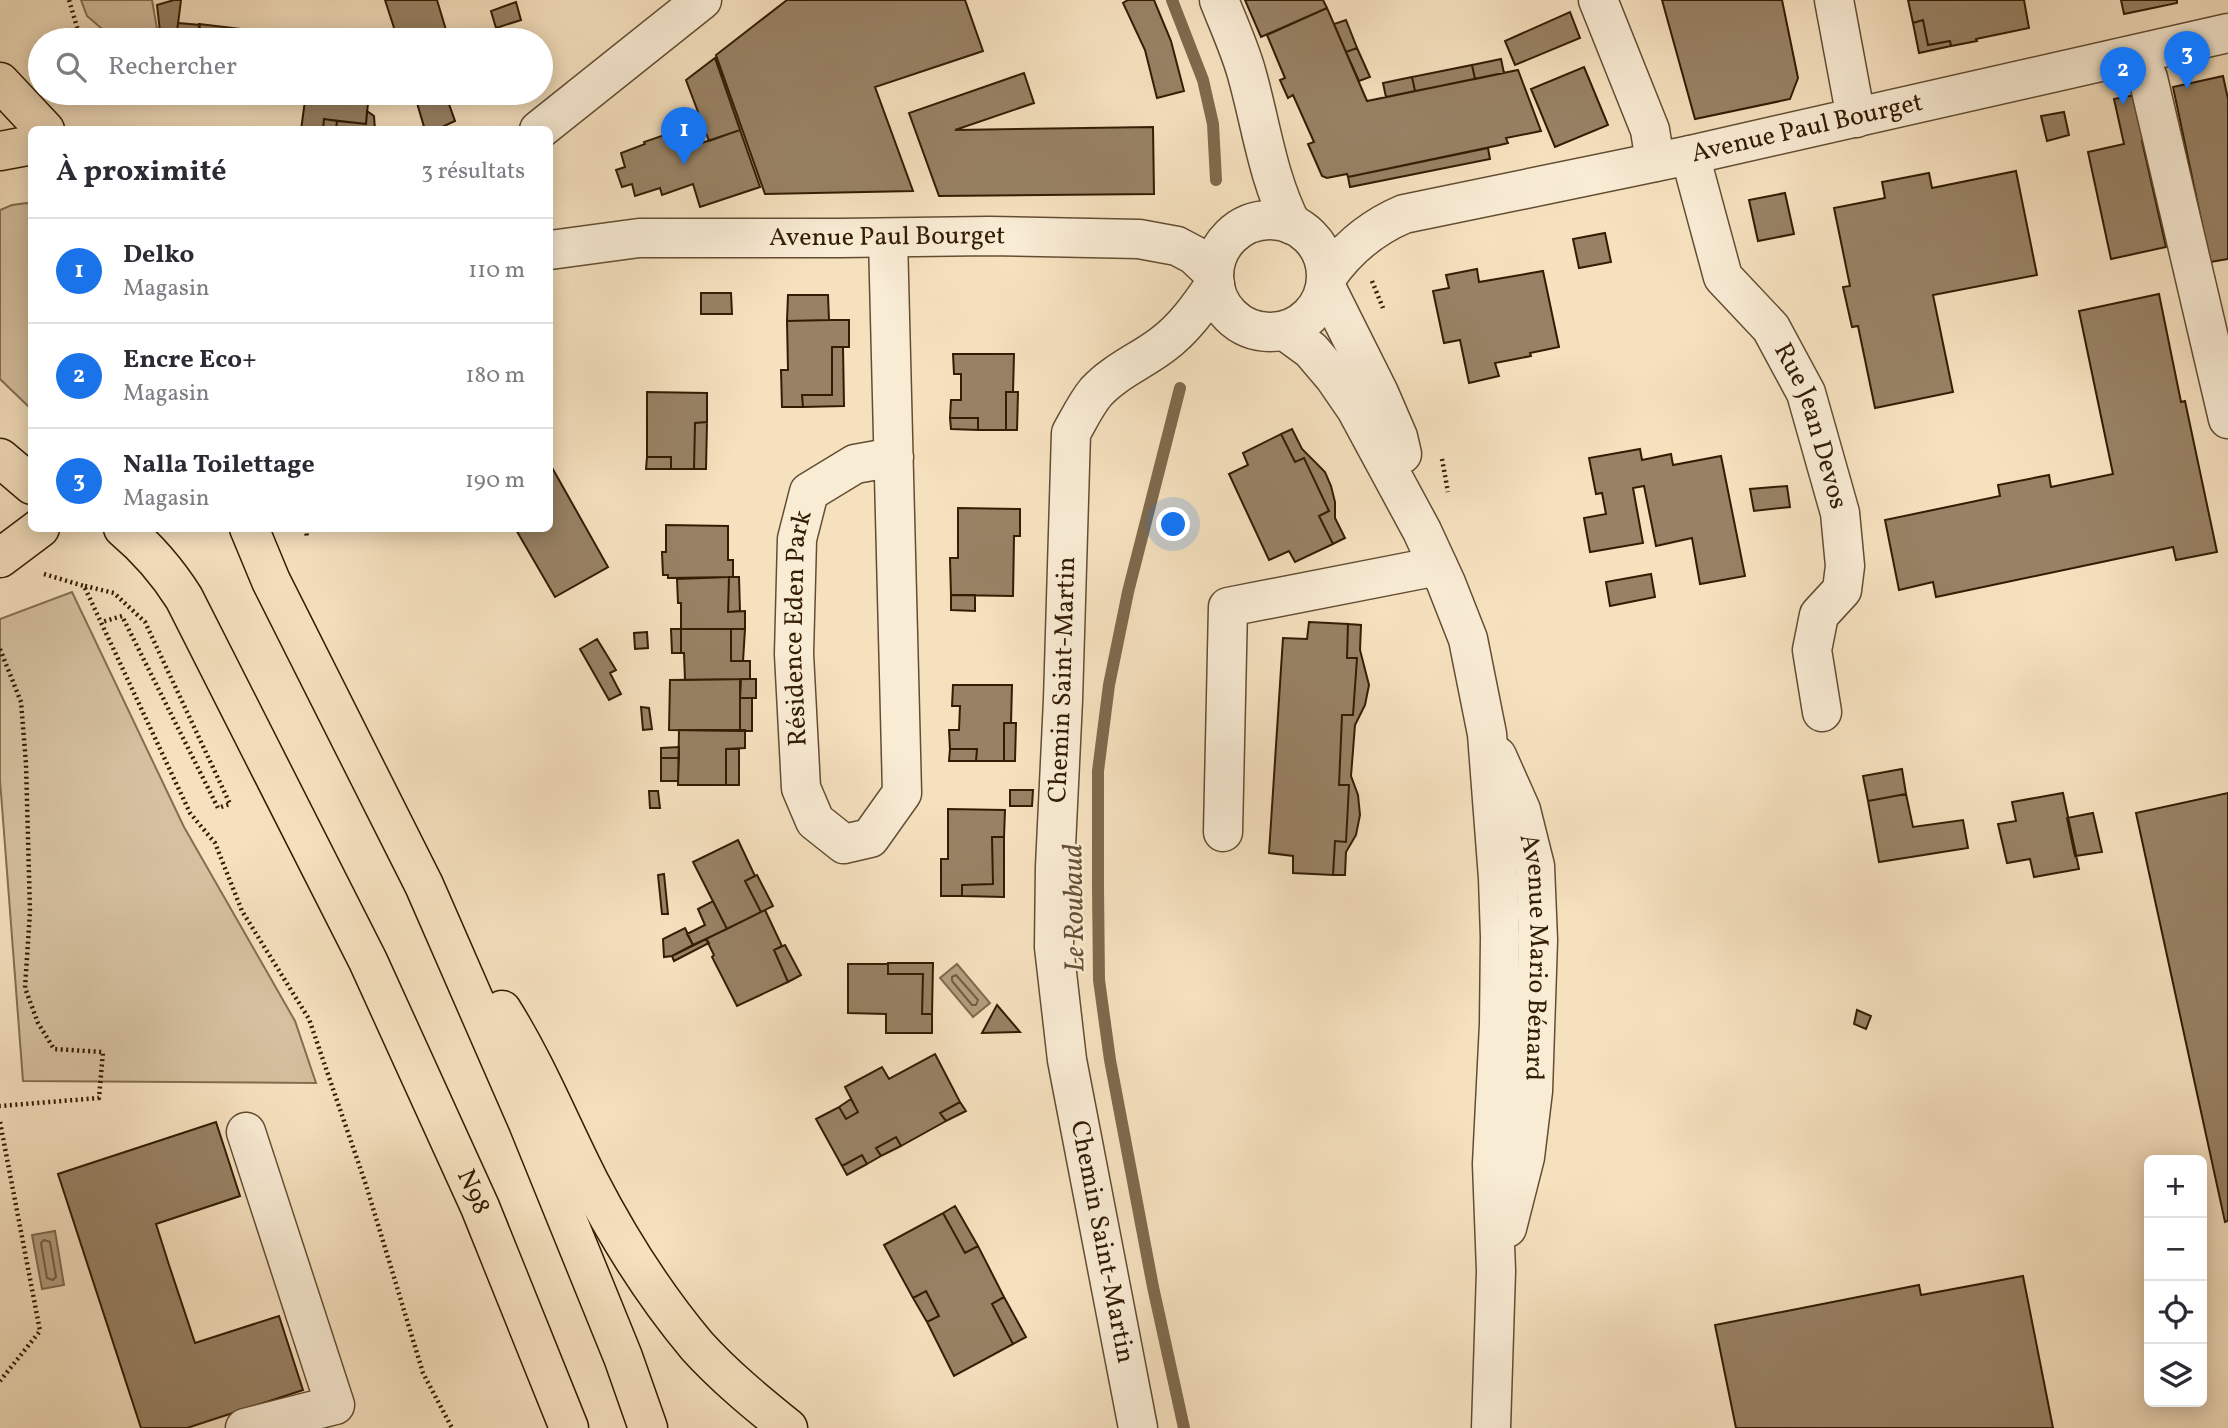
<!DOCTYPE html>
<html lang="fr">
<meta charset="utf-8">
<style>
body{margin:0;font-family:Vollkorn,serif;background:#f2f2f3;color:#2b2b33}
.controls{position:absolute;right:21px;bottom:21px;display:grid;overflow:hidden;border-radius:10px;box-shadow:0 4px 18px #0003}
.controls button{width:63px;height:63px;display:grid;place-items:center;padding:0;border:0;border-bottom:2px solid #e1e1e2;background:#fff;color:#2b2b33;font:35px sans-serif}
.you{position:absolute;left:1174px;top:525px;width:24px;height:24px;margin:-18px;border:5px solid #fff;border-radius:50%;background:#1a73e8;box-shadow:0 0 0 10px #1a73e833}
.badge{display:grid;place-items:center;width:46px;height:46px;border-radius:50%;background:#1a73e8;color:#fff;font-size:23px;font-weight:700}
.pin{position:absolute;translate:-50% -58px;filter:drop-shadow(0 2px 4px #0008)}
.pin::after{content:'';position:absolute;top:37px;width:24px;height:21px;background:inherit;clip-path:polygon(0 0,100% 0,50% 100%)}
.list{margin:0;padding:0;list-style:none}
h2{display:flex;justify-content:space-between;align-items:center;height:91px;margin:0;padding:0 28px;font-size:30px}
h2 small{font-size:23px;font-weight:400;color:#7c7c81}
.list li{display:grid;grid-template-columns:46px 1fr auto;gap:21px;align-items:center;box-sizing:border-box;height:105px;padding:0 28px;border-top:2px solid #e1e1e2}
.list b{display:block;font-size:26px;white-space:nowrap}
.list p{margin:0;font-size:23px;white-space:nowrap;color:#7c7c81}
.list em{font-size:23px;font-style:normal;color:#7c7c81}
.icon{flex:none;width:38px;height:38px;fill:none;stroke:currentColor;stroke-width:2;stroke-linecap:round;stroke-linejoin:round}
.map{position:relative;flex:none;width:2228px;height:1428px;overflow:hidden}
.search{position:absolute;background:#fff;box-shadow:0 4px 18px #0003;left:28px;top:28px;width:525px;height:77px;display:flex;align-items:center;gap:18px;box-sizing:border-box;padding:0 24px;border-radius:38px;color:#7c7c81;font-size:26px}
.panel{position:absolute;background:#fff;box-shadow:0 4px 18px #0003;left:28px;top:126px;width:525px;height:406px;border-radius:10px}
.map>svg:first-child{display:block}
.green{fill:#d5c09f;stroke:#846e51;stroke-width:2}
.water{fill:#b39e7f;stroke:#7f6a4d;stroke-width:2}
.lines{fill:none;stroke-linecap:round;stroke-linejoin:round}
.shore{stroke:#725d41;stroke-width:2}
.stream{stroke:#7f6a4d;stroke-width:12}
.building{fill:#988265;stroke:#321c03;stroke-width:2}
.minor-casing{stroke:#634d32;stroke-width:41}
.major-casing{stroke:#321c03;stroke-width:41}
.highway-casing{stroke:#321c03;stroke-width:41}
.path{stroke:#321c03;stroke-width:4.5;stroke-dasharray:2 3.5;stroke-linecap:butt}
.minor{stroke:#f9ecd5;stroke-width:38}
.major{stroke:#f6e1bf;stroke-width:38}
.highway{stroke:#f6e1bf;stroke-width:38}
.labels{text-anchor:middle;dominant-baseline:central;stroke-width:5;stroke-linejoin:round;paint-order:stroke}
.street-label{font-size:26px;fill:#321c03;stroke:#f9ecd5}
.water-label{font-size:28px;font-style:italic;fill:#665035;stroke:#f9ecd5}
</style>
<div class="map">
<svg width="2228" height="1428" viewBox="0 0 2228 1428">
<rect width="100%" height="100%" fill="#f6e1bf"/>
<filter id="stains"><feTurbulence type="fractalNoise" baseFrequency=".00286" numOctaves="4"/><feColorMatrix values="0 0 0 0 .2 0 0 0 0 .09 0 0 0 0 .02 0 0 0 .5 -.17"/></filter>
<radialGradient id="worn" r=".72"><stop offset=".6" stop-color="#630" stop-opacity="0"/><stop offset="1" stop-color="#630" stop-opacity=".3"/></radialGradient>
<path class="green" d="M 81,0 L 152,0 L 159,40 L 115,40 L 87,16 Z
M 27,203 L 32,204 L 31,409 L 0,379 L 0,210 L 12,205 Z
M 72,592 L 184,827 L 295,1021 L 316,1083 L 23,1081 L 0,780 L 0,619 Z"/>
<path class="water" d="M 957,964 L 990,1003 L 973,1017 L 940,978 Z
M 55,1231 L 64,1285 L 42,1289 L 32,1235 Z"/>
<g class="lines">
<path class="shore" d="M 956,975 L 978,1000 L 976,1005 L 972,1005 L 952,981 L 952,977 Z
M 44,1240 L 50,1242 L 56,1277 L 53,1280 L 47,1278 L 41,1243 Z"/>
<path class="stream" d="M 1172,0 L 1203,80 L 1213,124 L 1216,180
M 1180,388 L 1128,592 L 1109,685 L 1098,771 L 1098,887 L 1099,980 L 1110,1060 L 1153,1287 L 1184,1428"/>
</g>
<path class="building" d="M 174,0 L 181,0 L 176,40 L 161,40 L 157,5 Z
M 385,0 L 437,0 L 449,40 L 398,40 Z
M 787,0 L 965,0 L 983,51 L 875,87 L 913,191 L 765,194 L 716,55 Z
M 1128,0 L 1154,0 L 1171,41 L 1184,91 L 1157,98 L 1145,50 L 1123,3 Z
M 1245,0 L 1323,0 L 1327,8 L 1261,37 Z
M 1662,0 L 1782,0 L 1798,78 L 1790,99 L 1695,119 Z
M 1908,0 L 2024,0 L 2029,28 L 1976,39 L 1977,41 L 1951,46 L 1950,41 L 1928,45 L 1923,20 L 1913,23 Z
M 2121,0 L 2177,0 L 2177,3 L 2124,14 Z
M 516,2 L 521,20 L 496,28 L 491,11 Z
M 1327,8 L 1367,101 L 1518,70 L 1541,131 L 1506,138 L 1508,143 L 1500,145 L 1348,177 L 1347,174 L 1327,178 L 1322,176 L 1308,144 L 1314,142 L 1293,95 L 1288,98 L 1280,80 L 1285,78 L 1267,35 Z
M 1570,12 L 1580,38 L 1515,65 L 1505,41 Z
M 1346,20 L 1357,48 L 1346,52 L 1334,24 Z
M 1923,20 L 1928,45 L 1950,41 L 1951,46 L 1919,53 L 1913,23 Z
M 178,23 L 200,25 L 198,40 L 176,40 Z
M 199,24 L 258,31 L 257,40 L 198,40 Z
M 1357,48 L 1370,77 L 1359,81 L 1346,52 Z
M 715,58 L 740,130 L 709,141 L 686,80 Z
M 1501,59 L 1504,73 L 1475,79 L 1472,65 Z
M 1472,65 L 1475,79 L 1415,91 L 1412,77 Z
M 1584,67 L 1608,125 L 1555,147 L 1531,89 Z
M 1024,73 L 1034,103 L 955,130 L 1153,127 L 1154,194 L 939,196 L 909,113 Z
M 2223,76 L 2228,99 L 2228,259 L 2210,262 L 2173,87 Z
M 1412,77 L 1415,91 L 1386,97 L 1383,83 Z
M 191,93 L 251,93 L 250,102 Z
M 306,93 L 369,93 L 366,124 L 324,119 L 323,130 L 301,130 Z
M 414,93 L 445,93 L 455,121 L 444,126 L 445,130 L 425,130 Z
M 2145,93 L 2155,138 L 2142,141 L 2166,247 L 2111,259 L 2088,152 L 2124,144 L 2114,99 Z
M 367,111 L 374,116 L 375,130 L 336,130 L 337,121 L 366,124 Z
M 2064,112 L 2069,135 L 2047,141 L 2041,116 Z
M 324,119 L 337,121 L 336,130 L 323,130 Z
M 740,130 L 760,187 L 700,207 L 693,184 L 662,195 L 660,188 L 635,196 L 632,184 L 622,187 L 616,170 L 625,167 L 621,153 L 645,144 L 644,142 L 676,131 L 681,150 Z
M 1488,148 L 1490,159 L 1350,187 L 1348,177 Z
M 2016,171 L 2037,275 L 1933,295 L 1953,392 L 1875,408 L 1858,326 L 1852,327 L 1843,287 L 1850,286 L 1834,208 L 1885,198 L 1882,182 L 1929,173 L 1932,188 Z
M 1785,193 L 1794,234 L 1758,241 L 1749,200 Z
M 1605,233 L 1611,262 L 1579,268 L 1573,239 Z
M 1477,269 L 1479,282 L 1543,271 L 1559,347 L 1530,353 L 1531,356 L 1495,363 L 1499,376 L 1469,383 L 1460,340 L 1444,343 L 1433,291 L 1449,288 L 1446,275 Z
M 701,293 L 731,293 L 732,314 L 701,314 Z
M 2159,294 L 2181,402 L 2185,401 L 2217,552 L 2176,560 L 2173,547 L 1936,597 L 1933,582 L 1899,590 L 1885,520 L 2000,496 L 1998,485 L 2049,475 L 2051,487 L 2113,474 L 2079,311 Z
M 788,295 L 828,295 L 829,320 L 787,321 Z
M 829,320 L 849,320 L 849,347 L 832,347 L 832,395 L 802,395 L 803,407 L 782,407 L 781,370 L 788,370 L 787,321 Z
M 832,347 L 843,347 L 844,406 L 803,407 L 802,395 L 832,395 Z
M 953,354 L 1014,354 L 1013,392 L 1006,392 L 1006,430 L 978,430 L 978,418 L 950,418 L 951,400 L 961,400 L 961,374 L 954,374 Z
M 647,392 L 707,393 L 707,422 L 695,423 L 694,469 L 671,469 L 671,457 L 647,457 Z
M 1006,392 L 1018,392 L 1017,430 L 1006,430 Z
M 950,418 L 978,418 L 978,430 L 951,429 Z
M 707,422 L 706,469 L 694,469 L 695,423 Z
M 1292,429 L 1302,449 L 1325,472 L 1331,486 L 1335,502 L 1335,518 L 1345,538 L 1333,544 L 1319,516 L 1329,511 L 1304,458 L 1295,462 L 1281,434 Z
M 1281,434 L 1295,462 L 1304,458 L 1329,511 L 1319,516 L 1333,544 L 1295,562 L 1289,551 L 1269,560 L 1229,474 L 1248,465 L 1243,453 Z
M 1640,449 L 1642,460 L 1671,454 L 1673,465 L 1721,456 L 1745,576 L 1700,584 L 1692,538 L 1656,546 L 1644,486 L 1633,488 L 1643,543 L 1590,552 L 1584,518 L 1606,514 L 1602,493 L 1596,494 L 1589,458 Z
M 647,457 L 671,457 L 671,469 L 646,469 Z
M 550,464 L 608,567 L 555,597 L 515,528 L 550,528 Z
M 1787,486 L 1790,507 L 1754,511 L 1750,489 Z
M 958,508 L 1020,509 L 1020,536 L 1014,536 L 1013,596 L 951,595 L 950,558 L 958,558 Z
M 666,525 L 728,526 L 728,560 L 733,560 L 733,577 L 668,578 L 668,575 L 663,575 L 662,552 L 666,552 Z
M 1651,574 L 1655,597 L 1610,606 L 1606,582 Z
M 729,577 L 728,612 L 745,611 L 745,629 L 681,629 L 681,603 L 678,603 L 677,579 Z
M 729,577 L 739,577 L 740,611 L 728,612 Z
M 951,595 L 975,595 L 975,611 L 951,610 Z
M 1309,622 L 1348,624 L 1347,658 L 1357,658 L 1353,715 L 1342,715 L 1339,785 L 1349,785 L 1346,842 L 1335,841 L 1333,875 L 1293,873 L 1293,856 L 1269,853 L 1283,638 L 1307,639 Z
M 1348,624 L 1361,625 L 1360,650 L 1369,685 L 1365,705 L 1355,725 L 1351,776 L 1358,795 L 1360,815 L 1356,835 L 1346,852 L 1345,875 L 1333,875 L 1335,841 L 1346,842 L 1349,785 L 1339,785 L 1342,715 L 1353,715 L 1357,658 L 1347,658 Z
M 671,629 L 681,629 L 681,653 L 672,653 Z
M 681,629 L 731,629 L 731,661 L 750,661 L 750,679 L 685,680 L 684,653 L 681,653 Z
M 731,629 L 745,629 L 743,661 L 731,661 Z
M 647,632 L 648,648 L 635,649 L 634,633 Z
M 597,639 L 616,670 L 610,673 L 621,694 L 609,700 L 580,649 Z
M 740,679 L 740,731 L 669,730 L 670,680 Z
M 741,679 L 756,679 L 756,698 L 740,698 Z
M 953,685 L 1012,685 L 1011,723 L 1004,723 L 1004,761 L 976,761 L 977,749 L 950,749 L 949,730 L 959,730 L 960,706 L 952,706 Z
M 740,698 L 752,698 L 752,731 L 740,731 Z
M 641,707 L 649,708 L 652,729 L 643,730 Z
M 1004,723 L 1016,723 L 1015,761 L 1004,761 Z
M 679,730 L 745,730 L 745,748 L 726,749 L 726,785 L 678,785 Z
M 679,747 L 679,758 L 661,758 L 661,748 Z
M 726,749 L 739,749 L 739,785 L 726,785 Z
M 950,749 L 977,749 L 976,761 L 949,761 Z
M 661,758 L 679,758 L 678,781 L 661,781 Z
M 1902,769 L 1906,794 L 1868,801 L 1863,776 Z
M 1010,790 L 1033,790 L 1032,806 L 1010,806 Z
M 649,791 L 658,791 L 660,808 L 650,808 Z
M 2063,793 L 2079,869 L 2034,877 L 2030,859 L 2007,863 L 1998,824 L 2016,821 L 2012,802 Z
M 2228,793 L 2228,1221 L 2225,1222 L 2136,813 Z
M 1906,794 L 1913,827 L 1963,820 L 1968,848 L 1879,862 L 1868,801 Z
M 948,809 L 1005,810 L 1004,837 L 992,837 L 993,884 L 962,885 L 962,896 L 941,896 L 941,859 L 948,859 Z
M 2093,813 L 2102,852 L 2075,856 L 2067,818 Z
M 992,837 L 1004,837 L 1004,897 L 962,896 L 962,885 L 993,884 Z
M 738,840 L 755,876 L 745,881 L 761,912 L 727,929 L 693,862 Z
M 664,874 L 668,914 L 662,914 L 658,875 Z
M 757,875 L 773,906 L 761,912 L 745,881 Z
M 713,901 L 727,929 L 693,945 L 687,934 L 705,925 L 698,909 Z
M 765,910 L 782,946 L 774,950 L 788,982 L 737,1006 L 712,957 L 714,955 L 706,939 Z
M 685,928 L 693,945 L 672,956 L 664,957 L 663,939 Z
M 706,939 L 709,943 L 674,961 L 672,956 Z
M 785,945 L 801,975 L 788,982 L 774,950 Z
M 888,963 L 933,963 L 932,1014 L 922,1014 L 923,974 L 888,974 Z
M 848,964 L 888,964 L 888,974 L 923,974 L 922,1014 L 932,1014 L 932,1033 L 886,1033 L 886,1014 L 848,1013 Z
M 997,1005 L 1020,1032 L 982,1033 Z
M 1857,1010 L 1871,1016 L 1866,1029 L 1854,1024 Z
M 935,1054 L 960,1102 L 940,1113 L 946,1121 L 901,1146 L 896,1137 L 876,1148 L 881,1156 L 867,1164 L 862,1155 L 842,1166 L 816,1119 L 839,1107 L 846,1119 L 858,1112 L 845,1087 L 882,1067 L 889,1079 Z
M 851,1099 L 858,1112 L 846,1119 L 839,1107 Z
M 960,1102 L 966,1111 L 946,1121 L 940,1113 Z
M 216,1122 L 240,1196 L 156,1224 L 169,1265 L 195,1343 L 279,1316 L 303,1390 L 187,1428 L 141,1428 L 58,1174 Z
M 896,1137 L 901,1146 L 881,1156 L 876,1148 Z
M 862,1155 L 867,1164 L 847,1175 L 842,1166 Z
M 955,1206 L 978,1246 L 965,1253 L 943,1213 Z
M 943,1213 L 965,1253 L 978,1246 L 1004,1297 L 992,1304 L 1013,1344 L 954,1376 L 927,1322 L 939,1316 L 926,1291 L 913,1298 L 884,1245 Z
M 2023,1276 L 2053,1428 L 1736,1428 L 1715,1325 L 1919,1285 L 1921,1295 Z
M 926,1291 L 939,1316 L 927,1322 L 913,1298 Z
M 1004,1297 L 1026,1337 L 1013,1344 L 992,1304 Z"/>
<g class="lines">
<defs>
<g id="minor">
<path d="M 1219,0 C 1228,23 1239,47 1246,71 C 1261,123 1267,177 1292,225"/>
<path d="M 1598,0 L 1650,130 L 1655,162"/>
<path d="M 1834,0 L 1856,118"/>
<path d="M 2138,54 L 2148,78 L 2228,419"/>
<path d="M 539,130 L 702,0"/>
<path id="s1" d="M 1690,155 L 1723,277 L 1771,328 L 1806,393 L 1840,513 L 1845,566 L 1842,590 L 1819,615 L 1812,650 L 1822,712"/>
<circle cx="1270" cy="276" r="56"/>
<path id="s2" d="M 888,238 L 902,793 L 870,838 L 844,844 L 815,821 L 801,788 L 794,654 L 797,539 L 809,492 L 855,464 L 894,457"/>
<path id="s3" d="M 550,250 L 639,238 L 841,238 L 989,236 L 1139,239 L 1177,246 L 1194,255 L 1214,274"/>
<path id="s4" d="M 1327,277 C 1347,248 1371,228 1404,214 L 1690,155 L 2228,33"/>
<path d="M 1326,287 L 1379,393 L 1398,437 L 1402,454"/>
<path d="M 1285,331 L 1311,350 L 1334,377 L 1356,409 L 1422,531 L 1446,583 L 1468,639 L 1487,734 L 1498,878 L 1500,937 L 1499,1024 L 1492,1164 L 1496,1271 L 1491,1428"/>
<path id="s5" d="M 1497,756 L 1521,810 L 1535,866 L 1538,940 L 1533,1091 L 1525,1157 L 1507,1228"/>
<path d="M 1223,832 L 1228,607 L 1438,566"/>
<path d="M 245,1428 L 335,1405 L 246,1132"/>
<path id="s6" d="M 1138,1428 L 1067,1060 L 1054,947 L 1055,867 L 1063,700 L 1071,433 C 1079,419 1086,404 1096,392 C 1114,372 1141,361 1162,345 C 1184,329 1200,306 1215,284"/>
</g>
<path id="major" d="M 0,558 L 40,528"/>
<g id="highway">
<path d="M 0,82 L 45,130"/>
<path d="M 0,151 L 32,145"/>
<path d="M 0,458 L 32,485"/>
<path id="s7" d="M 123,528 C 148,549 167,571 184,598 L 368,961 L 480,1207 L 569,1428"/>
<path d="M 249,528 L 271,581 L 424,885 L 528,1123 L 623,1357 L 648,1428"/>
<path d="M 502,1010 C 536,1064 560,1124 589,1181 C 619,1239 655,1296 697,1346 C 724,1376 757,1403 788,1428"/>
</g>
</defs>
<use href="#minor" class="minor-casing"/>
<use href="#major" class="major-casing"/>
<use href="#highway" class="highway-casing"/>
<path class="path" d="M 69,0 L 77,27 L 85,40
M 1372,281 L 1383,308
M 1442,459 L 1448,492
M 306,528 L 307,539
M 44,574 L 84,586 L 190,813 L 215,843 L 242,911 L 309,1019 L 366,1185 L 423,1373 L 452,1428
M 85,586 L 114,593 L 145,622 L 230,804 L 218,808 L 122,616 L 102,622
M 0,649 L 21,702 L 26,764 L 30,912 L 25,988 L 38,1023 L 54,1049 L 103,1052 L 99,1098 L 0,1106
M 0,1122 L 40,1331 L 0,1381"/>
<use href="#minor" class="minor"/>
<use href="#major" class="major"/>
<use href="#highway" class="highway"/>
</g>
<g class="labels">
<g class="street-label">
<text stroke="none"><textPath href="#s4" startOffset="513">Avenue Paul Bourget</textPath></text>
<text stroke="none"><textPath href="#s3" startOffset="338">Avenue Paul Bourget</textPath></text>
<text stroke="none"><textPath href="#s1" startOffset="303">Rue Jean Devos</textPath></text>
<text stroke="none"><textPath href="#s2" startOffset="870">Résidence Eden Park</textPath></text>
<text stroke="none"><textPath href="#s6" startOffset="756">Chemin Saint-Martin</textPath></text>
<text stroke="none"><textPath href="#s5" startOffset="208">Avenue Mario Bénard</textPath></text>
<text stroke="none"><textPath href="#s7" startOffset="754">N98</textPath></text>
<text transform="translate(1102 1242) rotate(79)">Chemin Saint-Martin</text>
</g>
<g class="water-label">
<text transform="translate(1075 908) rotate(-91)">Le Roubaud</text>
</g>
</g>
<rect width="100%" height="100%" filter="url(#stains)"/>
<rect width="100%" height="100%" fill="url(#worn)"/>
</svg>
<div class="controls">
<button>+</button>
<button>−</button>
<button><svg class="icon" aria-label="locate" viewBox="0 0 24 24"><circle cx="12" cy="12" r="6"/><path d="M12 2v4M12 18v4M2 12h4M18 12h4"/></svg></button>
<button><svg class="icon" aria-label="layers" viewBox="0 0 24 24"><path d="M12 4l9 5-9 5-9-5zM3 14l9 5 9-5"/></svg></button>
</div>
<div class="you"></div>
<div class="pin badge" style="left:684px;top:165px">1</div>
<div class="pin badge" style="left:2123px;top:105px">2</div>
<div class="pin badge" style="left:2187px;top:89px">3</div>
<div class="search"><svg class="icon" aria-label="search" viewBox="0 0 24 24"><circle cx="10" cy="10" r="6"/><path d="M15 15l6 6"/></svg>Rechercher</div>
<section class="panel">
<h2>À proximité<small>3 résultats</small></h2>
<ul class="list">
<li><span class="badge">1</span><div><b>Delko</b><p>Magasin</p></div><em>110 m</em></li>
<li><span class="badge">2</span><div><b>Encre Eco+</b><p>Magasin</p></div><em>180 m</em></li>
<li><span class="badge">3</span><div><b>Nalla Toilettage</b><p>Magasin</p></div><em>190 m</em></li>
</ul>
</section>
</div>
